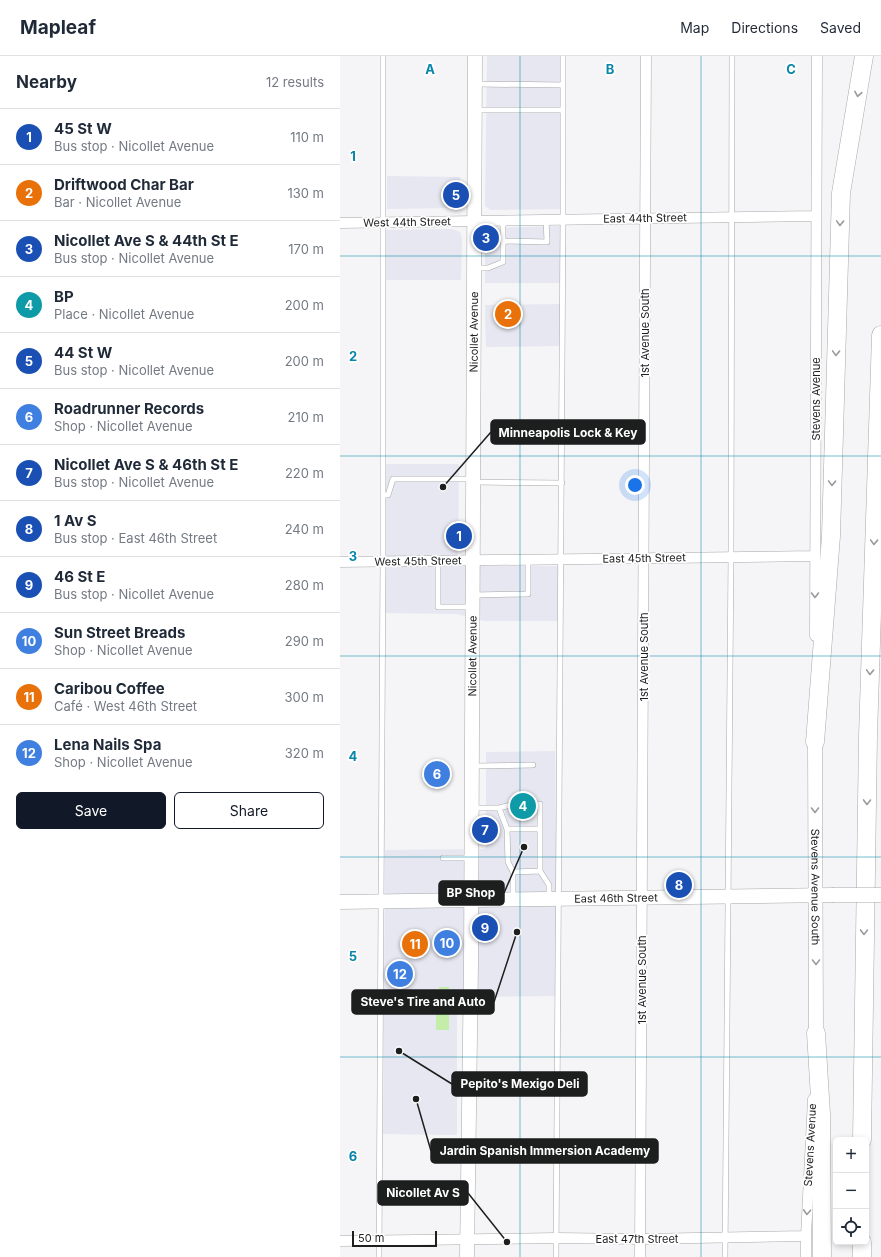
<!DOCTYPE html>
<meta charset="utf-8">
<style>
body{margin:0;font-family:Inter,sans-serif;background:#f6f6f7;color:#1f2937}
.controls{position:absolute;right:12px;bottom:12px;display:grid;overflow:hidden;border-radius:6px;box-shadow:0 2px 6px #0003}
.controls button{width:36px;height:36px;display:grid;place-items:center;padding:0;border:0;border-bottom:1px solid #e0e1e3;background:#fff;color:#1f2937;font:20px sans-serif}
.scale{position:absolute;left:12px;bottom:10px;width:85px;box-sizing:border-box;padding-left:4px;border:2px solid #1d1e1e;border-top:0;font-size:11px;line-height:14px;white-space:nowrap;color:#1d1e1e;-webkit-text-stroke:3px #fff;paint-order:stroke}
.you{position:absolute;left:295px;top:429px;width:14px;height:14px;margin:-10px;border:3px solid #fff;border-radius:50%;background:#1a73e8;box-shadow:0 0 0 6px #1a73e833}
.badge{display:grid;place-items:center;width:26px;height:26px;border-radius:50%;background:#111827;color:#fff;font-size:13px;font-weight:700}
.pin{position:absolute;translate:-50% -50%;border:2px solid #fff;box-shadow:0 1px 4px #0006}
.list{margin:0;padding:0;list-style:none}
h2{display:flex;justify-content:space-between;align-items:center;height:52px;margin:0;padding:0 16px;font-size:17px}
h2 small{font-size:13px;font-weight:400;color:#747a83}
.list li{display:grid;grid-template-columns:26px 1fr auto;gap:12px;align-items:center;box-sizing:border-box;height:56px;padding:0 16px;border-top:1px solid #e0e1e3}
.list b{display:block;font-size:15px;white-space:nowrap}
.list p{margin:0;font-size:13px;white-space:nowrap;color:#747a83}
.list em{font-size:13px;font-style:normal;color:#747a83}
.actions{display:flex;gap:8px;padding:12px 16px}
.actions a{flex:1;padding:9px 0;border:1px solid #111827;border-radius:6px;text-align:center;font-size:14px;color:#111827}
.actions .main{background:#111827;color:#fff}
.icon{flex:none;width:22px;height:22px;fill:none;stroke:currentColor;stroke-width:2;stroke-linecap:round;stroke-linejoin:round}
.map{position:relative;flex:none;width:541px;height:1201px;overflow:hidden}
header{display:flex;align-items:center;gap:24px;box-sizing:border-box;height:56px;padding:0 20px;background:#fff;border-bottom:1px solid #e0e1e3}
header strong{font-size:19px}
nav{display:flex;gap:22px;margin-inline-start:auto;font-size:14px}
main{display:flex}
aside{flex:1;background:#fff}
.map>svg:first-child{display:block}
.built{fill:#e6e7f0}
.green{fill:#c3eda8}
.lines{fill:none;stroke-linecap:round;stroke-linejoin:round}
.service-casing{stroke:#a8a8aa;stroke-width:6}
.minor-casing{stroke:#a8a8aa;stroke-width:11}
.secondary-casing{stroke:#a8a8aa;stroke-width:15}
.motorway-casing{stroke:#a8a8aa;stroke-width:19}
.service{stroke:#fff;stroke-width:5}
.minor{stroke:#fff;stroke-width:10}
.secondary{stroke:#fff;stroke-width:14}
.motorway{stroke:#fff;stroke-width:18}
.secondary-bridge-casing{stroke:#a8a8aa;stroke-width:15;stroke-linecap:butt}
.secondary-bridge{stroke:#fff;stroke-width:14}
.oneway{stroke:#999a9a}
.grid{fill:none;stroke:#0786a9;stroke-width:1;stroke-opacity:0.55}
.labels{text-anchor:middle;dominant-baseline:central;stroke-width:3.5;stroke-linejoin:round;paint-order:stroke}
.street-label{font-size:11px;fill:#1d1e1e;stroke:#fff}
.grid-label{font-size:13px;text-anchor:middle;font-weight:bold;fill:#0786a9;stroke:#fff;stroke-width:3.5;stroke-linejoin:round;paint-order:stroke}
.leader{fill:none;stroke:#1d1e1e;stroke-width:1.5}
.callout-dot{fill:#1d1e1e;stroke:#fff;stroke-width:1.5}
.callout{fill:#1d1e1e;stroke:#1d1e1e;stroke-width:1.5}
.callout-label{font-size:12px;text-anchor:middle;font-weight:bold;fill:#fff}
</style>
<header>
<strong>Mapleaf</strong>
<nav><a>Map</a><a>Directions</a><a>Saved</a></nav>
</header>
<main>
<aside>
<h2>Nearby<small>12 results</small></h2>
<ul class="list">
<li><span class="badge" style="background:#1a4fb4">1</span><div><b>45 St W</b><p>Bus stop · Nicollet Avenue</p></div><em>110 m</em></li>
<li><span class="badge" style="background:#e8710a">2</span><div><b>Driftwood Char Bar</b><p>Bar · Nicollet Avenue</p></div><em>130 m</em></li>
<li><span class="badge" style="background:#1a4fb4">3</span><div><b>Nicollet Ave S &amp; 44th St E</b><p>Bus stop · Nicollet Avenue</p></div><em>170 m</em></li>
<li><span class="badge" style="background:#0f9aa8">4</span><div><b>BP</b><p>Place · Nicollet Avenue</p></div><em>200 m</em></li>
<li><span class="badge" style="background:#1a4fb4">5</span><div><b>44 St W</b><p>Bus stop · Nicollet Avenue</p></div><em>200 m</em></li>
<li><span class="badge" style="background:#3f7fe0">6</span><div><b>Roadrunner Records</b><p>Shop · Nicollet Avenue</p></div><em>210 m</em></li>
<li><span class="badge" style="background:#1a4fb4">7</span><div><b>Nicollet Ave S &amp; 46th St E</b><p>Bus stop · Nicollet Avenue</p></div><em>220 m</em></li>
<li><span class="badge" style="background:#1a4fb4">8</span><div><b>1 Av S</b><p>Bus stop · East 46th Street</p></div><em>240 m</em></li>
<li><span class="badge" style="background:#1a4fb4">9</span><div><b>46 St E</b><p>Bus stop · Nicollet Avenue</p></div><em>280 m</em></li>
<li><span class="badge" style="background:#3f7fe0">10</span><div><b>Sun Street Breads</b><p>Shop · Nicollet Avenue</p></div><em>290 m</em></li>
<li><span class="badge" style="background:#e8710a">11</span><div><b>Caribou Coffee</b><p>Café · West 46th Street</p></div><em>300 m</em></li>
<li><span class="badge" style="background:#3f7fe0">12</span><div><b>Lena Nails Spa</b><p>Shop · Nicollet Avenue</p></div><em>320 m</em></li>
</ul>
<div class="actions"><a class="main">Save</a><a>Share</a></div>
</aside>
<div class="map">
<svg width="541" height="1201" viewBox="0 0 541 1201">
<rect width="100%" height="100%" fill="#f5f5f7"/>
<path class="built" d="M 147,0 L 220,0 L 221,153 L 151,154 L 145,150 Z
M 47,120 L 120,121 L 120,147 L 117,150 L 113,152 L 47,153 Z
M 220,170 L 222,227 L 145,227 L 145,179 L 147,175 L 152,172 Z
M 112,173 L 120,176 L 122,182 L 121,224 L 44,224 L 44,174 Z
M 221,248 L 221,290 L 146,291 L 145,249 Z
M 43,408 L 119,408 L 118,510 L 220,510 L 221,565 L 144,565 L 117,558 L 41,557 Z
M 215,695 L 217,831 L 216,940 L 117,941 L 117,1079 L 43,1078 L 45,794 L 146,793 L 146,696 Z"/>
<path class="green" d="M 99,931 L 109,931 L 109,974 L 96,974 L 96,940 L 99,939 Z"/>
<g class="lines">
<defs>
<path id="service" d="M 136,28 L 223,29
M 136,54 L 223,54
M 163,164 L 163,185 L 207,186 L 206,163
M 135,212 L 148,212 L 163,206 L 163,185
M 134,426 L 222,427
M 43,439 L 48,439 L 53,423 L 132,423
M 98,504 L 98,551 L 132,551
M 134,539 L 188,538 L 188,503
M 133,710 L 193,709
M 192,748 L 200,748 L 200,815 L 209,829 L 209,842
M 133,752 L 159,752 L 174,748
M 159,752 L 167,773 L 168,806 L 173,816 L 173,843
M 167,773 L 200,773
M 103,802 L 130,802
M 173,816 L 200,815
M 39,1201 L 43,505 L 43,0
M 216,1201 L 223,163 L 223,0
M 385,1201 L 391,500 L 392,0"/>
<path id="minor" d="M 0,167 L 476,160
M 0,506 L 475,500
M 475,580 L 477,0
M 0,1185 L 216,1182 L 300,1183 L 466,1180
M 300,1201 L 306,0
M 466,1201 L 466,1180 L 473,1043"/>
<g id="secondary">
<path id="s1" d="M 475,686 L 476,977"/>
<path id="s2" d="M 0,846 L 492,839"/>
<path id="s3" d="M 127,1201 L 131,908 L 135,0"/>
</g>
<path id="motorway" d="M 475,686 L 491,480 L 501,137 L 524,0
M 476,977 L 481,1058 L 482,1201
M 522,1084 L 528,680 L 541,279
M 522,1186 L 522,1201"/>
</defs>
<use href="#service" class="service-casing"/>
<use href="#minor" class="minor-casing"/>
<use href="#secondary" class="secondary-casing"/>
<use href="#motorway" class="motorway-casing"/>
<use href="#service" class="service"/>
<use href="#minor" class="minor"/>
<use href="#secondary" class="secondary"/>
<use href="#motorway" class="motorway"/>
<defs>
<path id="secondary-bridge" d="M 492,839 L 541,839"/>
</defs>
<use href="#secondary-bridge" class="secondary-bridge-casing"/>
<use href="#secondary-bridge" class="secondary-bridge"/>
</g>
<defs><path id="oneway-chevron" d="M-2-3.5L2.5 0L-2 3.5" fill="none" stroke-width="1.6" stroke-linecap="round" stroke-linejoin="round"/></defs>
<g class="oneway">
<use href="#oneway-chevron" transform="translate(518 38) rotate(100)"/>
<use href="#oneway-chevron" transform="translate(500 167) rotate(92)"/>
<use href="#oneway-chevron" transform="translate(496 297) rotate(92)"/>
<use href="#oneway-chevron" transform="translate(492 427) rotate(92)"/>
<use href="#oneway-chevron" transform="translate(534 486) rotate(92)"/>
<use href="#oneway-chevron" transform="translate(475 539) rotate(90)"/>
<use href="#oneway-chevron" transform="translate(530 616) rotate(92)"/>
<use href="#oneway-chevron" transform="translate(527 746) rotate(91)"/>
<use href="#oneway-chevron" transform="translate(475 754) rotate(90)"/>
<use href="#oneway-chevron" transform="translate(524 876) rotate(91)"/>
<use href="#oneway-chevron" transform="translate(476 906) rotate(90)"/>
<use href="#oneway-chevron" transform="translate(467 1156) rotate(93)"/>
</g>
<path class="grid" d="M 180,0 L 180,1201M 361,0 L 361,1201M 0,200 L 541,200M 0,400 L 541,400M 0,600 L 541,600M 0,801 L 541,801M 0,1001 L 541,1001"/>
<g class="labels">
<g class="street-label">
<text transform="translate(305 162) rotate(-1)">East 44th Street</text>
<text transform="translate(67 166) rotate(-1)">West 44th Street</text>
<text stroke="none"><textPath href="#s3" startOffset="925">Nicollet Avenue</textPath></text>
<text transform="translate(305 277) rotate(-90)">1st Avenue South</text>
<text transform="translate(476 343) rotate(-90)">Stevens Avenue</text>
<text transform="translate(304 502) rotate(-1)">East 45th Street</text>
<text transform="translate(78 505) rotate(-1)">West 45th Street</text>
<text stroke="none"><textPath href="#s3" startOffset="601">Nicollet Avenue</textPath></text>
<text transform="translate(304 601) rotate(-90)">1st Avenue South</text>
<text stroke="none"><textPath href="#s1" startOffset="145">Stevens Avenue South</textPath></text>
<text stroke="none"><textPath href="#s2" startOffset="276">East 46th Street</textPath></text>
<text transform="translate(302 924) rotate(-90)">1st Avenue South</text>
<text transform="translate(470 1089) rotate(-87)">Stevens Avenue</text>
<text x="297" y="1183">East 47th Street</text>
</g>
</g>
<g class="grid-label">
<text x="90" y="18">A</text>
<text x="270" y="18">B</text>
<text x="451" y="18">C</text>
<text x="13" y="105">1</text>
<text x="13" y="305">2</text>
<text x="13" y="505">3</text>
<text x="13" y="705">4</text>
<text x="13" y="905">5</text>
<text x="13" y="1105">6</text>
</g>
<path class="leader" d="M103 431L151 376M184 791L164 837M177 876L154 946M59 995L112 1028M76 1043L91 1095M167 1186L128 1137"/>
<g class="callout-dot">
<circle cx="103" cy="431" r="4"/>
<circle cx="184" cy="791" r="4"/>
<circle cx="177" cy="876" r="4"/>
<circle cx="59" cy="995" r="4"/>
<circle cx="76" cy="1043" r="4"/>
<circle cx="167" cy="1186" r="4"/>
</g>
<g class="callout">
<rect x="151" y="364" width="154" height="24" rx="4"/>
<rect x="99" y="825" width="65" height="24" rx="4"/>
<rect x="12" y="934" width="142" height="24" rx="4"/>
<rect x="112" y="1016" width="135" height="24" rx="4"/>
<rect x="91" y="1083" width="227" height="24" rx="4"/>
<rect x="38" y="1125" width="90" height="24" rx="4"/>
</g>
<g class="callout-label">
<text x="228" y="381">Minneapolis Lock &amp; Key</text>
<text x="131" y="841">BP Shop</text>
<text x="83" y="950">Steve's Tire and Auto</text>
<text x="180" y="1032">Pepito's Mexigo Deli</text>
<text x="205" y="1099">Jardin Spanish Immersion Academy</text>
<text x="83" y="1141">Nicollet Av S</text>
</g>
</svg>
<div class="controls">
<button>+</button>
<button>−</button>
<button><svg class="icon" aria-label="locate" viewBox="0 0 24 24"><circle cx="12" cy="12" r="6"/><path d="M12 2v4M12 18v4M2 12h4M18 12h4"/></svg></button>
</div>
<div class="scale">50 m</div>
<div class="you"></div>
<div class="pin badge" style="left:119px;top:480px;background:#1a4fb4">1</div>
<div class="pin badge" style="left:168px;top:258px;background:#e8710a">2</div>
<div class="pin badge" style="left:146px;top:182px;background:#1a4fb4">3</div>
<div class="pin badge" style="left:183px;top:750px;background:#0f9aa8">4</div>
<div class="pin badge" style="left:116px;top:139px;background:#1a4fb4">5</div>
<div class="pin badge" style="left:97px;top:718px;background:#3f7fe0">6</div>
<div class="pin badge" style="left:145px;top:774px;background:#1a4fb4">7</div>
<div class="pin badge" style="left:339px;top:829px;background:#1a4fb4">8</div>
<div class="pin badge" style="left:145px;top:872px;background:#1a4fb4">9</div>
<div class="pin badge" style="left:107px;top:887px;background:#3f7fe0">10</div>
<div class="pin badge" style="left:75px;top:888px;background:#e8710a">11</div>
<div class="pin badge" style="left:60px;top:918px;background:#3f7fe0">12</div>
</div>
</main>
